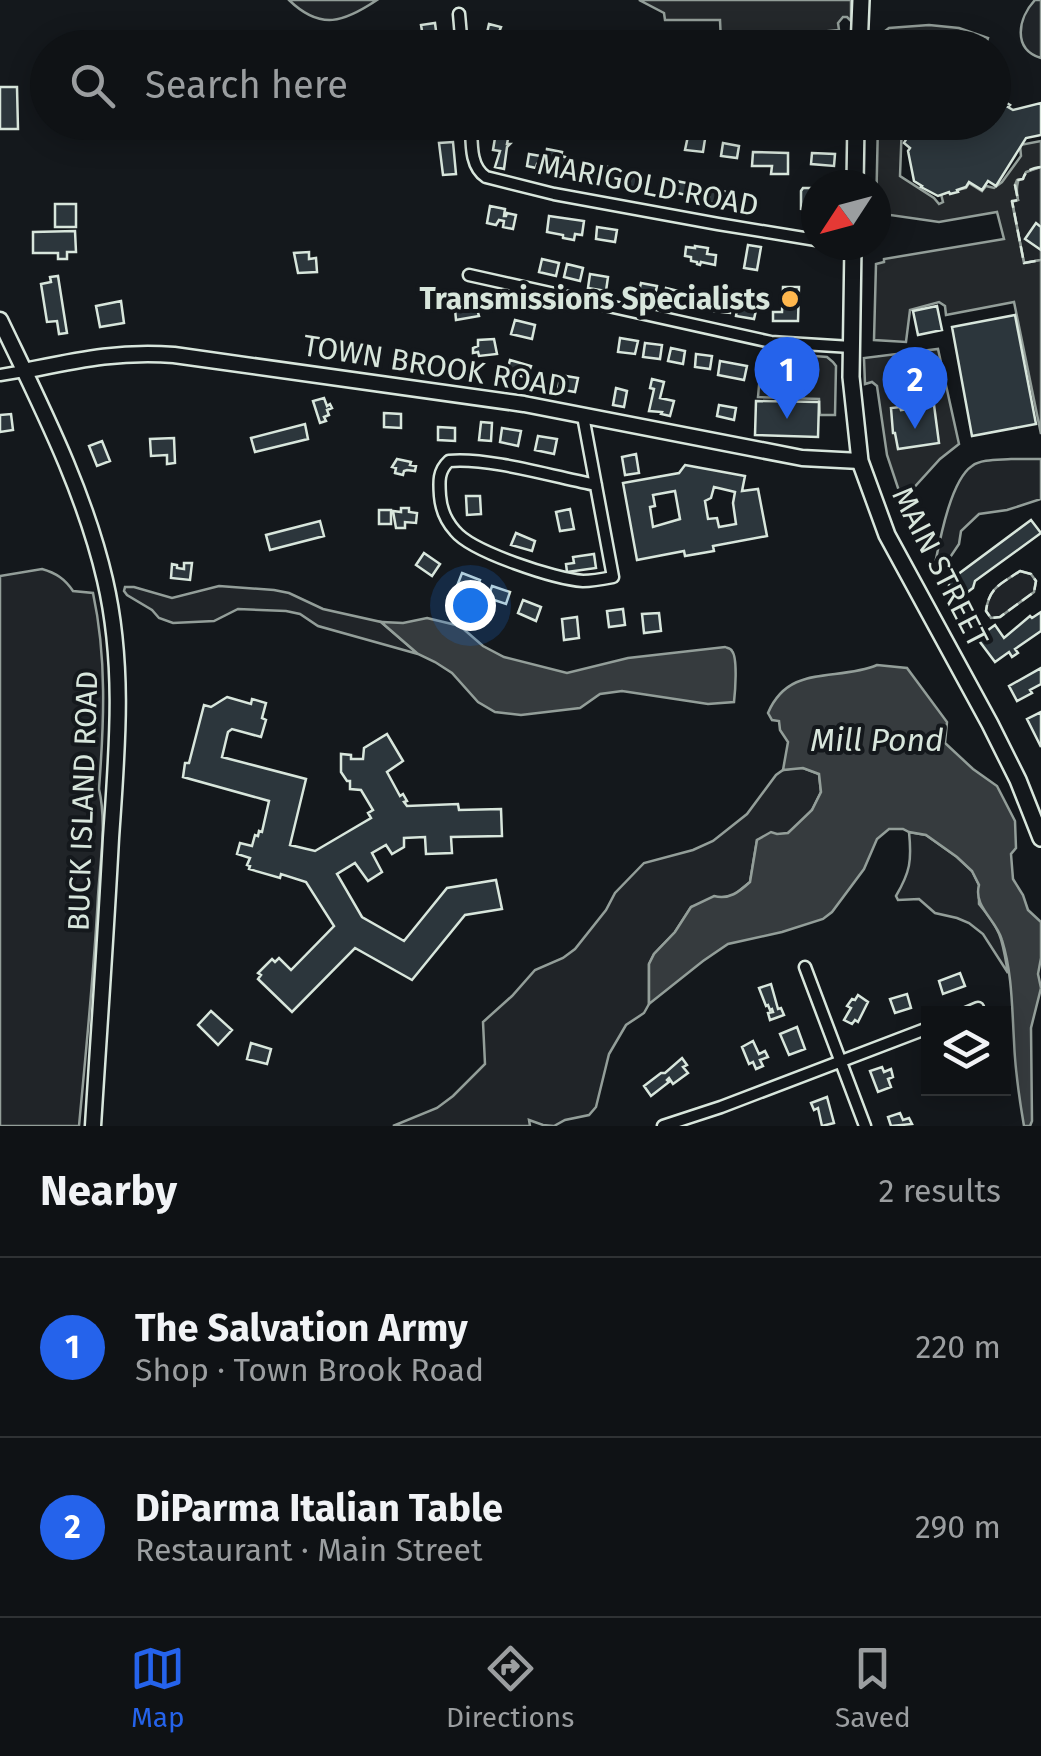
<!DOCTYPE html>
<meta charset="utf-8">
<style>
body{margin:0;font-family:"Fira Sans",sans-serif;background:#1d2022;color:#f1f3f6}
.controls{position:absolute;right:30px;bottom:30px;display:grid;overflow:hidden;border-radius:0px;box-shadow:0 5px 25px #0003}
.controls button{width:90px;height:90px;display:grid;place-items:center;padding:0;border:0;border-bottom:2px solid #2f3234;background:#0f1215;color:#f1f3f6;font:50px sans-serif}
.compass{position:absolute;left:801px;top:170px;width:90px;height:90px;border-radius:50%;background:#0f1215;box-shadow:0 5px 25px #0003;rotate:234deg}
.you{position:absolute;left:470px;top:605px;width:35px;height:35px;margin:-25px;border:8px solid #fff;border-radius:50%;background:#1a73e8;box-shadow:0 0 0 15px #1a73e833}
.badge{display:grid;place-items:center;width:65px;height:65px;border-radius:50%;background:#2563eb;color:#fff;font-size:32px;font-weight:700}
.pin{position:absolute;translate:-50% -82px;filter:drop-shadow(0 2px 5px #0008)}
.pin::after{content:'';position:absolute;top:52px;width:35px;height:30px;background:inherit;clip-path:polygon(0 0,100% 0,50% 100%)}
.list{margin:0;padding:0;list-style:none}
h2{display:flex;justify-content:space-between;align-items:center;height:130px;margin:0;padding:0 40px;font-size:42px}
h2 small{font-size:32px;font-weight:400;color:#9b9ea0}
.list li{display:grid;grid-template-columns:65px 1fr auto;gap:30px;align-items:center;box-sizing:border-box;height:180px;padding:0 40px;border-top:2px solid #2f3234}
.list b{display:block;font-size:38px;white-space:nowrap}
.list p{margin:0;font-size:32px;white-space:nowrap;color:#9b9ea0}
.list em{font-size:32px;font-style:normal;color:#9b9ea0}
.icon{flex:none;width:55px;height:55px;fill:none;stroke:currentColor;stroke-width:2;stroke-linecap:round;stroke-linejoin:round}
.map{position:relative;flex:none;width:1041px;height:1126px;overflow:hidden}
.search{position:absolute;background:#0f1215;box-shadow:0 5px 25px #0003;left:30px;right:30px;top:30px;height:110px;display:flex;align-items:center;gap:25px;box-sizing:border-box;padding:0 35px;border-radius:55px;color:#9b9ea0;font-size:38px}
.sheet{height:490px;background:#0f1215}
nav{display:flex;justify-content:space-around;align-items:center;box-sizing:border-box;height:140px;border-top:2px solid #2f3234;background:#0f1215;font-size:28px;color:#9b9ea0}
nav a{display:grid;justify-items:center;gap:5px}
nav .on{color:#2563eb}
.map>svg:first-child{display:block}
.green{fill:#202428;stroke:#939e99;stroke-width:2.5}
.parking{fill:#24282b;stroke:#939e99;stroke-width:2.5}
.water{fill:#363b3e;stroke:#939e99;stroke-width:2.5}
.building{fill:#2c363c;stroke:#d8e6dc;stroke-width:2.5;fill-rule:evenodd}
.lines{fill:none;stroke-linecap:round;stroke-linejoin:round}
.street-casing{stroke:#d8e6dc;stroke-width:15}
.secondary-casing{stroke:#d8e6dc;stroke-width:19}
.primary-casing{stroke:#d8e6dc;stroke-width:20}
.street{stroke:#14181c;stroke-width:10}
.secondary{stroke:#14181c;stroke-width:14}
.primary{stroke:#14181c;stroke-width:15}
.fence{stroke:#d8e6dc;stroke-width:2.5;stroke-dasharray:12 5;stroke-linecap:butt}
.poi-dot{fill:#ffb74d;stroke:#14181c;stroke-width:4}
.labels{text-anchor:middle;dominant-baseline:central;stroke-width:8;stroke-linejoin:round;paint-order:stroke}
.street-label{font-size:30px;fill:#d8e6dc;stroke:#14181c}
.poi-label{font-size:30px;font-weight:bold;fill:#d8e6dc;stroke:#14181c;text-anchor:end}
.water-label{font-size:32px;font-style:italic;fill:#d8e6dc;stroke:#14181c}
</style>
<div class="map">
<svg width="1041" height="1126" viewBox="0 0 1041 1126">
<rect width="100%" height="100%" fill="#14181c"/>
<path class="green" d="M 289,0 L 377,0 C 344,22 321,31 289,0 Z
M 1035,0 L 1041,0 L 1041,58 C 1012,49 1018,18 1035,0 Z
M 1041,167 L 1041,260 L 1024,263 L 1012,201 L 1018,200 C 1014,180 1020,171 1041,167 Z
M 1011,459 L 1041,459 L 1041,499 L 1007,510 L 979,514 L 961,531 L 959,544 L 949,559 L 937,569 L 935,564 C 940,539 951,480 972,466 C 981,459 999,460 1011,459 Z
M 42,569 C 56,573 65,579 73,591 L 93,593 C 107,658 104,723 99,789 C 107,823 100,862 98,896 C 94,973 86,1050 79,1126 L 0,1126 L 0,576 Z
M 1020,571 L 1031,574 L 1036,581 L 1034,592 L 1000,617 L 991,618 L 986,611 C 989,587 1001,584 1020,571 Z
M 219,586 L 274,590 L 289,593 L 323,609 L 381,622 L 418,654 L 318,626 L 300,614 L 286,611 L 238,609 L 214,621 L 173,623 L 159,618 L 152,610 L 127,595 L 124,591 L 125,587 L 134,587 L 172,598 Z
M 794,768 L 803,768 L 819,774 L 821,792 L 812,810 L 802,821 L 788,833 L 757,840 L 750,882 L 734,895 L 691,907 L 675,932 L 654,954 L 649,964 L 649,1004 L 644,1013 L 626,1025 L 609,1054 L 596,1107 L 589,1115 L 565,1120 L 554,1126 L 543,1125 L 529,1120 L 530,1126 L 393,1126 L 437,1108 L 453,1096 L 485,1064 L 483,1022 L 512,996 L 535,970 L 563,958 L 575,949 L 606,910 L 615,893 L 644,863 L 693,850 L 713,841 L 747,814 L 776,775 L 783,770 Z
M 909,832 L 926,835 L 957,857 L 972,871 L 979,885 L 979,904 C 1002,931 1002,939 1008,973 L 983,934 L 969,923 L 957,918 L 935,913 L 919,899 L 898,900 L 896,896 C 910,872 912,861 909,832 Z"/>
<path class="parking" d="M 639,0 L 851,0 L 851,21 L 847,17 L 843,17 L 838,23 L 839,30 L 721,42 L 720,20 L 665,20 L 664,13 Z
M 929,25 L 959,28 L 988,38 L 985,47 L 881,47 L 881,34 L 889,28 Z
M 878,123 L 902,123 L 900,176 L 934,198 L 939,204 L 943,202 L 941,194 L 966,188 L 969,183 L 982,191 L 986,186 L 994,188 L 1002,182 L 1021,156 L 1020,145 L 1041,141 L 1041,167 L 1026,172 L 1023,179 L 1017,180 L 1015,185 L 1018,200 L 1012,202 L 1024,263 L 1041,260 L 1041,434 L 1014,302 L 946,315 L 945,306 L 939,302 L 910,310 L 906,342 L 874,340 L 876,264 L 884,262 L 884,259 L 1004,239 L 997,212 L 939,222 L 876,213 Z
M 938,349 L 959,444 L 940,459 L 909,493 L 901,497 L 887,455 L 877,386 L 872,382 L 865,384 L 864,358 Z
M 762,352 L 827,357 L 833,362 L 836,366 L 835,415 L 820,415 L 819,399 L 758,397 Z"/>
<path class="water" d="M 427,618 L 460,626 L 483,646 L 504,657 L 567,673 L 628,658 L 725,647 C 727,648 731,648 732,651 C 738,658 735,693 734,702 L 708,704 L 622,691 L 600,694 L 580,708 L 521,715 L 495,712 L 478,702 L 452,673 L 435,662 L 418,654 L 381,622 L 403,623 Z
M 877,665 L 907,668 L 947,722 L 945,743 L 973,769 L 997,786 L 1015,821 L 1016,848 L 1011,854 L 1013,879 L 1023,895 L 1028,910 L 1041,922 L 1041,958 L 1038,974 L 1041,988 L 1031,1028 L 1032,1121 L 1030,1126 L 1024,1126 C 1019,1097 1015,1069 1014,1041 C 1012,1007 1012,972 1002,940 C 996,919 973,907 979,885 L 972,871 L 957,857 L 926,835 L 909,832 L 903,829 L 889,829 L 877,839 L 864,869 L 832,912 L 823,919 L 782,932 L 728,944 L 703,961 L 649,1004 L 649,964 L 654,954 L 675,932 L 691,907 L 714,896 C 729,900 739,892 750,882 L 757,840 L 771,832 L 777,834 L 788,833 L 812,810 L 821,792 L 819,774 L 803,768 L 783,770 L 788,742 L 780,730 L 779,721 L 772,720 L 768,713 C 789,663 837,682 877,665 Z"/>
<path class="building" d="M 435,23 L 438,46 L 425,48 L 421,25 Z
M 489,24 L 501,27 L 493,47 L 484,46 Z
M 583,32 L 601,36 L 598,48 L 580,47 Z
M 207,35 L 226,48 L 199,48 Z
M 0,87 L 17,87 L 18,129 L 0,129 Z
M 994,95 L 1010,105 L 1008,107 L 1013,110 L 1041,103 L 1041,135 L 1026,138 L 996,186 L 988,181 L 982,190 L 969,182 L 966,187 L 957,190 L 958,192 L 950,194 L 949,192 L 938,196 L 921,187 L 922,186 L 914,181 L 908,151 L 910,148 L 904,143 L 908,136 L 905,134 L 912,122 L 994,122 Z
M 623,122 L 645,123 L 644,132 L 638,131 L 638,136 L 622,134 Z
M 496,132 L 509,134 L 507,144 L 510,144 L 507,147 L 504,169 L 495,167 L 500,151 L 493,150 Z
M 688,136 L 705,139 L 703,152 L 685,150 Z
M 453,142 L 456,174 L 443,175 L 439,143 Z
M 723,143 L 739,146 L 737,158 L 721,156 Z
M 547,149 L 562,152 L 561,156 L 569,158 L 567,166 L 556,164 L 555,168 L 537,164 L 536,168 L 527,166 L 529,154 L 546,157 Z
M 753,152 L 788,153 L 788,174 L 771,174 L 772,166 L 752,166 Z
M 812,153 L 835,154 L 834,166 L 811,164 Z
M 598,165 L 608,167 L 608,170 L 621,171 L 619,182 L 611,180 L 610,184 L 591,180 L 593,167 L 597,168 Z
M 631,174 L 648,177 L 647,190 L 629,188 Z
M 676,181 L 692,184 L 689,196 L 674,192 Z
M 803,188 L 816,188 L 816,211 L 801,209 L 801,191 Z
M 711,189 L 727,192 L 725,205 L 708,202 Z
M 55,204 L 76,204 L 76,227 L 55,227 Z
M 490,206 L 505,209 L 504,216 L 506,216 L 507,213 L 516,215 L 513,229 L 503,227 L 504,221 L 499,220 L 496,225 L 487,223 Z
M 549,216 L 584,221 L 582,235 L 575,234 L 574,240 L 563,238 L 563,235 L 547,232 Z
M 1036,223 L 1041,227 L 1041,250 L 1025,239 Z
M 597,227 L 617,230 L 615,242 L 596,239 Z
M 75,231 L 76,252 L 67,252 L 67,259 L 58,259 L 58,253 L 33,253 L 33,232 Z
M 748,245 L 761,247 L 757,270 L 744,268 Z
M 695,246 L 708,248 L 707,254 L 716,255 L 715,265 L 701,262 L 700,265 L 697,264 L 697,262 L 691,261 L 691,257 L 685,256 L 686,247 L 695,248 Z
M 309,252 L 309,259 L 316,258 L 317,272 L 298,273 L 294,253 Z
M 542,259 L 559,263 L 556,276 L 539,272 Z
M 567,264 L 583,268 L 580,281 L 564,277 Z
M 590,274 L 608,277 L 606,291 L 588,288 Z
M 58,276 L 67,333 L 59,334 L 57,321 L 47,322 L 41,284 L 51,282 L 50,277 Z
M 641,283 L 657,286 L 654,300 L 638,296 Z
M 783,287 L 799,287 L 798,321 L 773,321 L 773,312 L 782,312 Z
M 666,288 L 682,292 L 679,305 L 663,301 Z
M 689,293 L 707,296 L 705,309 L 687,307 Z
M 714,298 L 732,301 L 730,313 L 712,311 Z
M 474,299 L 479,316 L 456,320 L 455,309 L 461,308 L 460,301 Z
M 121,301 L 124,323 L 100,327 L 96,306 Z
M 738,303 L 757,306 L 754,319 L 736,316 Z
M 937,306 L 942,330 L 918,335 L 913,311 Z
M 1015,315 L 1036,424 L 972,436 L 952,327 Z
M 515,320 L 535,325 L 532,339 L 511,334 Z
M 620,338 L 638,341 L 635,354 L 618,352 Z
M 494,339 L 497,354 L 479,356 L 478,352 L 473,353 L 473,348 L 478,346 L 478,340 Z
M 645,343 L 662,345 L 660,359 L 643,357 Z
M 671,348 L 685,351 L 683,364 L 668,361 Z
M 696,354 L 712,356 L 710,369 L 695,367 Z
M 510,360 L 531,366 L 527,378 L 507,372 Z
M 720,361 L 747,366 L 744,380 L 718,375 Z
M 560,375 L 578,378 L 575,392 L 558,389 Z
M 652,379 L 664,382 L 660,398 L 674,401 L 670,416 L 661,414 L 662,412 L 649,411 L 654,389 L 650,388 Z
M 616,388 L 627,391 L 624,407 L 613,405 Z
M 324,398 L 327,406 L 330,404 L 332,408 L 327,410 L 329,415 L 324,417 L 326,421 L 320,423 L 313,401 Z
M 756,401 L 819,402 L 818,437 L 755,435 Z
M 719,405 L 736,408 L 734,420 L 717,416 Z
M 934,405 L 939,443 L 898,449 L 895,433 L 893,433 L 891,408 L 900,407 L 901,410 Z
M 384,413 L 401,414 L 401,428 L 384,427 Z
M 11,414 L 13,430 L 0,432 L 0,415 Z
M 481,422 L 492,423 L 491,441 L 479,440 Z
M 305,424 L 308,439 L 255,452 L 251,438 Z
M 438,427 L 455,428 L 455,441 L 438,440 Z
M 502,428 L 521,431 L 518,446 L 500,442 Z
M 538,436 L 557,439 L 554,454 L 535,450 Z
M 174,438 L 175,463 L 167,464 L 167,455 L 151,456 L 150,439 Z
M 102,441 L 110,461 L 97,466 L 89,446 Z
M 636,454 L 639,473 L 625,475 L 622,457 Z
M 397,459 L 411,462 L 410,465 L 416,466 L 415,471 L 407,470 L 404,471 L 403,475 L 395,473 L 396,468 L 392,467 Z
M 685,465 L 745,476 L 742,491 L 758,489 L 767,536 L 713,546 L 714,551 L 685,556 L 684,551 L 637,560 L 623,483 L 679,473 ZM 714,487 L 735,492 L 733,503 L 736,524 L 719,527 L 717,518 L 708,519 L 705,501 L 711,498 ZM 675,491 L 680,519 L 653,527 L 650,507 L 655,506 L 653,495 Z
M 466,496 L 480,496 L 481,514 L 467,515 Z
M 401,508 L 409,508 L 409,512 L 417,513 L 416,523 L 405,522 L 405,528 L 396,528 L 393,511 L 401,512 Z
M 570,509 L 574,529 L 560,531 L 556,512 Z
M 379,510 L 391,510 L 391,524 L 379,524 Z
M 1031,520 L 1041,533 L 975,581 L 973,588 L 961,597 L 949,591 L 949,581 Z
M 320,521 L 324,536 L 270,550 L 266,535 Z
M 516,533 L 535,541 L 532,551 L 511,545 Z
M 424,553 L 440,564 L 432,576 L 416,565 Z
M 594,554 L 596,568 L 567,572 L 566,564 L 574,563 L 573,557 Z
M 184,563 L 192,563 L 190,580 L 171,578 L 172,564 L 177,565 L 177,568 L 184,569 Z
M 462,573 L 480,580 L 475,593 L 457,586 Z
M 492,586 L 510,592 L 506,604 L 488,598 Z
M 523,600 L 541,607 L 536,621 L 518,613 Z
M 623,609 L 625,625 L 609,627 L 607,611 Z
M 1041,612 L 1041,631 L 1015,649 L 1018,653 L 1012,657 L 1009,652 L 995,662 L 977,638 L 995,625 L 1004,638 L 1030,616 L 1032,618 Z
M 659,613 L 661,631 L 644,633 L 642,614 Z
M 577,617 L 579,638 L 564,640 L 562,619 Z
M 1041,668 L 1041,684 L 1030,690 L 1032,693 L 1017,701 L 1009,686 Z
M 227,697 L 251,704 L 252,699 L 266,703 L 262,718 L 266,720 L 261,737 L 232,729 L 228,732 L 222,757 L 306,779 L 290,845 L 315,851 L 371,818 L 368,813 L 373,810 L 361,790 L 350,789 L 350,781 L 347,781 L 341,772 L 341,754 L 351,755 L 351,759 L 363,759 L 364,748 L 387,734 L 403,761 L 387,772 L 400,796 L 403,794 L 407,801 L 404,802 L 407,806 L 458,804 L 459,810 L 501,809 L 502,836 L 451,837 L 452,853 L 426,854 L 425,837 L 404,838 L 404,847 L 392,854 L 386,845 L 372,853 L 382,872 L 368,881 L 355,863 L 337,874 L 362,917 L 404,941 L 447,888 L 496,880 L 502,909 L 465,915 L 412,980 L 355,948 L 292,1012 L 258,979 L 261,975 L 258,973 L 272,959 L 275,962 L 279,958 L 291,970 L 334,926 L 306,882 L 281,874 L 280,878 L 249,869 L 250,866 L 247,865 L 250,858 L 237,854 L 240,843 L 252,846 L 255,835 L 258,836 L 259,831 L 262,832 L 269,801 L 183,777 L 185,763 L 189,763 L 204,705 L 211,707 Z
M 1041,712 L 1041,747 L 1027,719 Z
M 960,973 L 965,986 L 943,994 L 939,981 Z
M 771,984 L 778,1009 L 781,1008 L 784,1015 L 770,1020 L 768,1013 L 773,1012 L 772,1009 L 770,1010 L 768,1005 L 766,1006 L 759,988 Z
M 907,994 L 911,1008 L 895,1013 L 890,999 Z
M 858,995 L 868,1002 L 858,1022 L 855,1020 L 852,1024 L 844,1020 L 851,1008 L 847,1006 L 852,999 L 855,1000 Z
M 211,1011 L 232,1030 L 218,1045 L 198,1025 Z
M 797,1027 L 805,1049 L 789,1055 L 780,1034 Z
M 753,1041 L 759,1054 L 765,1051 L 768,1057 L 760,1060 L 763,1066 L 756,1069 L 753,1062 L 749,1064 L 742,1047 Z
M 251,1043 L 271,1049 L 267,1064 L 247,1059 Z
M 682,1058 L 687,1065 L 683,1067 L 688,1073 L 673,1084 L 669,1078 L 667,1080 L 669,1082 L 651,1096 L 644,1086 L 661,1073 L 665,1073 Z
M 882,1067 L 884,1072 L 891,1069 L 893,1077 L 888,1079 L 891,1087 L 878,1092 L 870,1071 Z
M 827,1097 L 834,1123 L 822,1126 L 818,1108 L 814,1110 L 811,1103 Z
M 900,1113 L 903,1120 L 909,1118 L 912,1124 L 891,1126 L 888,1117 Z"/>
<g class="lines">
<defs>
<path id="street" d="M 459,14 L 462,48
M 471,122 C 472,141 469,166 486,177 L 554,194 L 718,224 L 816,240
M 761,122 L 803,130 L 856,131
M 469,275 L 771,342 L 851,347
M 0,375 L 24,371
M 583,416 L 613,577 C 603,579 593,581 583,581 C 555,579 472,552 455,531 C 446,521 441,509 440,496 C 439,482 438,471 449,461 C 488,457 555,477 596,485
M 805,967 L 865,1126
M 964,1014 L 978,1008
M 663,1126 L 721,1107 L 928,1028"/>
<path id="secondary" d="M 0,320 C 40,404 84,489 105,580 C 125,666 117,751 111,838 C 106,934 99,1030 93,1126
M 24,371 C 79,360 117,351 174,355 L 524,404 L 802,458 L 860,461"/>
<path id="primary" d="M 859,48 L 861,0
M 855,185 L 856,122
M 853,245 L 851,377 L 860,461 L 887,535 L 990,724 L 1018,780 L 1041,838"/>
</defs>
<use href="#street" class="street-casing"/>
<use href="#secondary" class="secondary-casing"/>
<use href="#primary" class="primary-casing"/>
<use href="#street" class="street"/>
<use href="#secondary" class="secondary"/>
<use href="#primary" class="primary"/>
<path class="fence" d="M 1041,167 C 1033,168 1025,170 1023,179 L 1017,180 L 1015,185 L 1018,200 L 1012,201 L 1024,263 L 1041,260
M 1020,571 L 1031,574 L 1036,581 L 1034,592 L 1000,617 L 991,618 L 986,611 C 989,587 1001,584 1020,571 Z"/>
</g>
<circle class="poi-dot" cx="790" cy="299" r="10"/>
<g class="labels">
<g class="street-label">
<text transform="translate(648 185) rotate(11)">MARIGOLD ROAD</text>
<text transform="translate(435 366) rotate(9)">TOWN BROOK ROAD</text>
<text transform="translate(940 567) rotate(63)">MAIN STREET</text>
<text transform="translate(83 801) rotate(-88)">BUCK ISLAND ROAD</text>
</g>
<g class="poi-label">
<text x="770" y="299">Transmissions Specialists</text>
</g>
<g class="water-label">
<text x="877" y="740">Mill Pond</text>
</g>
</g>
</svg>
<div class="controls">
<button><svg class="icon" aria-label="layers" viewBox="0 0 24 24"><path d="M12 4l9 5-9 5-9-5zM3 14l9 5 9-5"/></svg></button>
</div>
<svg class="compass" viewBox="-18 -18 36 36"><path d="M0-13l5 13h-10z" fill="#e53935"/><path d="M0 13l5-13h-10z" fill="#9b9ea0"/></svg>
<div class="you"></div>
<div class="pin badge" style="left:787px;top:419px">1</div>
<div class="pin badge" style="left:915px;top:429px">2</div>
<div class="search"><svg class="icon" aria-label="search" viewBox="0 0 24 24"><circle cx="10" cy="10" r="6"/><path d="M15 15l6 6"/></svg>Search here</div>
</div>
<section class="sheet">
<h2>Nearby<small>2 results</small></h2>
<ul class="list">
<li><span class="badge">1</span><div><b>The Salvation Army</b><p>Shop · Town Brook Road</p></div><em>220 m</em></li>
<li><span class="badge">2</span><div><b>DiParma Italian Table</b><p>Restaurant · Main Street</p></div><em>290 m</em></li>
</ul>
</section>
<nav>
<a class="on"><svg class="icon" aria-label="map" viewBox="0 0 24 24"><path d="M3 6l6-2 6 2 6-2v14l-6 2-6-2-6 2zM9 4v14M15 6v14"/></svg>Map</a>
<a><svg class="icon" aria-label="directions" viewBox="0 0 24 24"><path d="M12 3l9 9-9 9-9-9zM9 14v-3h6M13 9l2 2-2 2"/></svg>Directions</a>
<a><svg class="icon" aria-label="saved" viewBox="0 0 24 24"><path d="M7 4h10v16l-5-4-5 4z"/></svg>Saved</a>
</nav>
